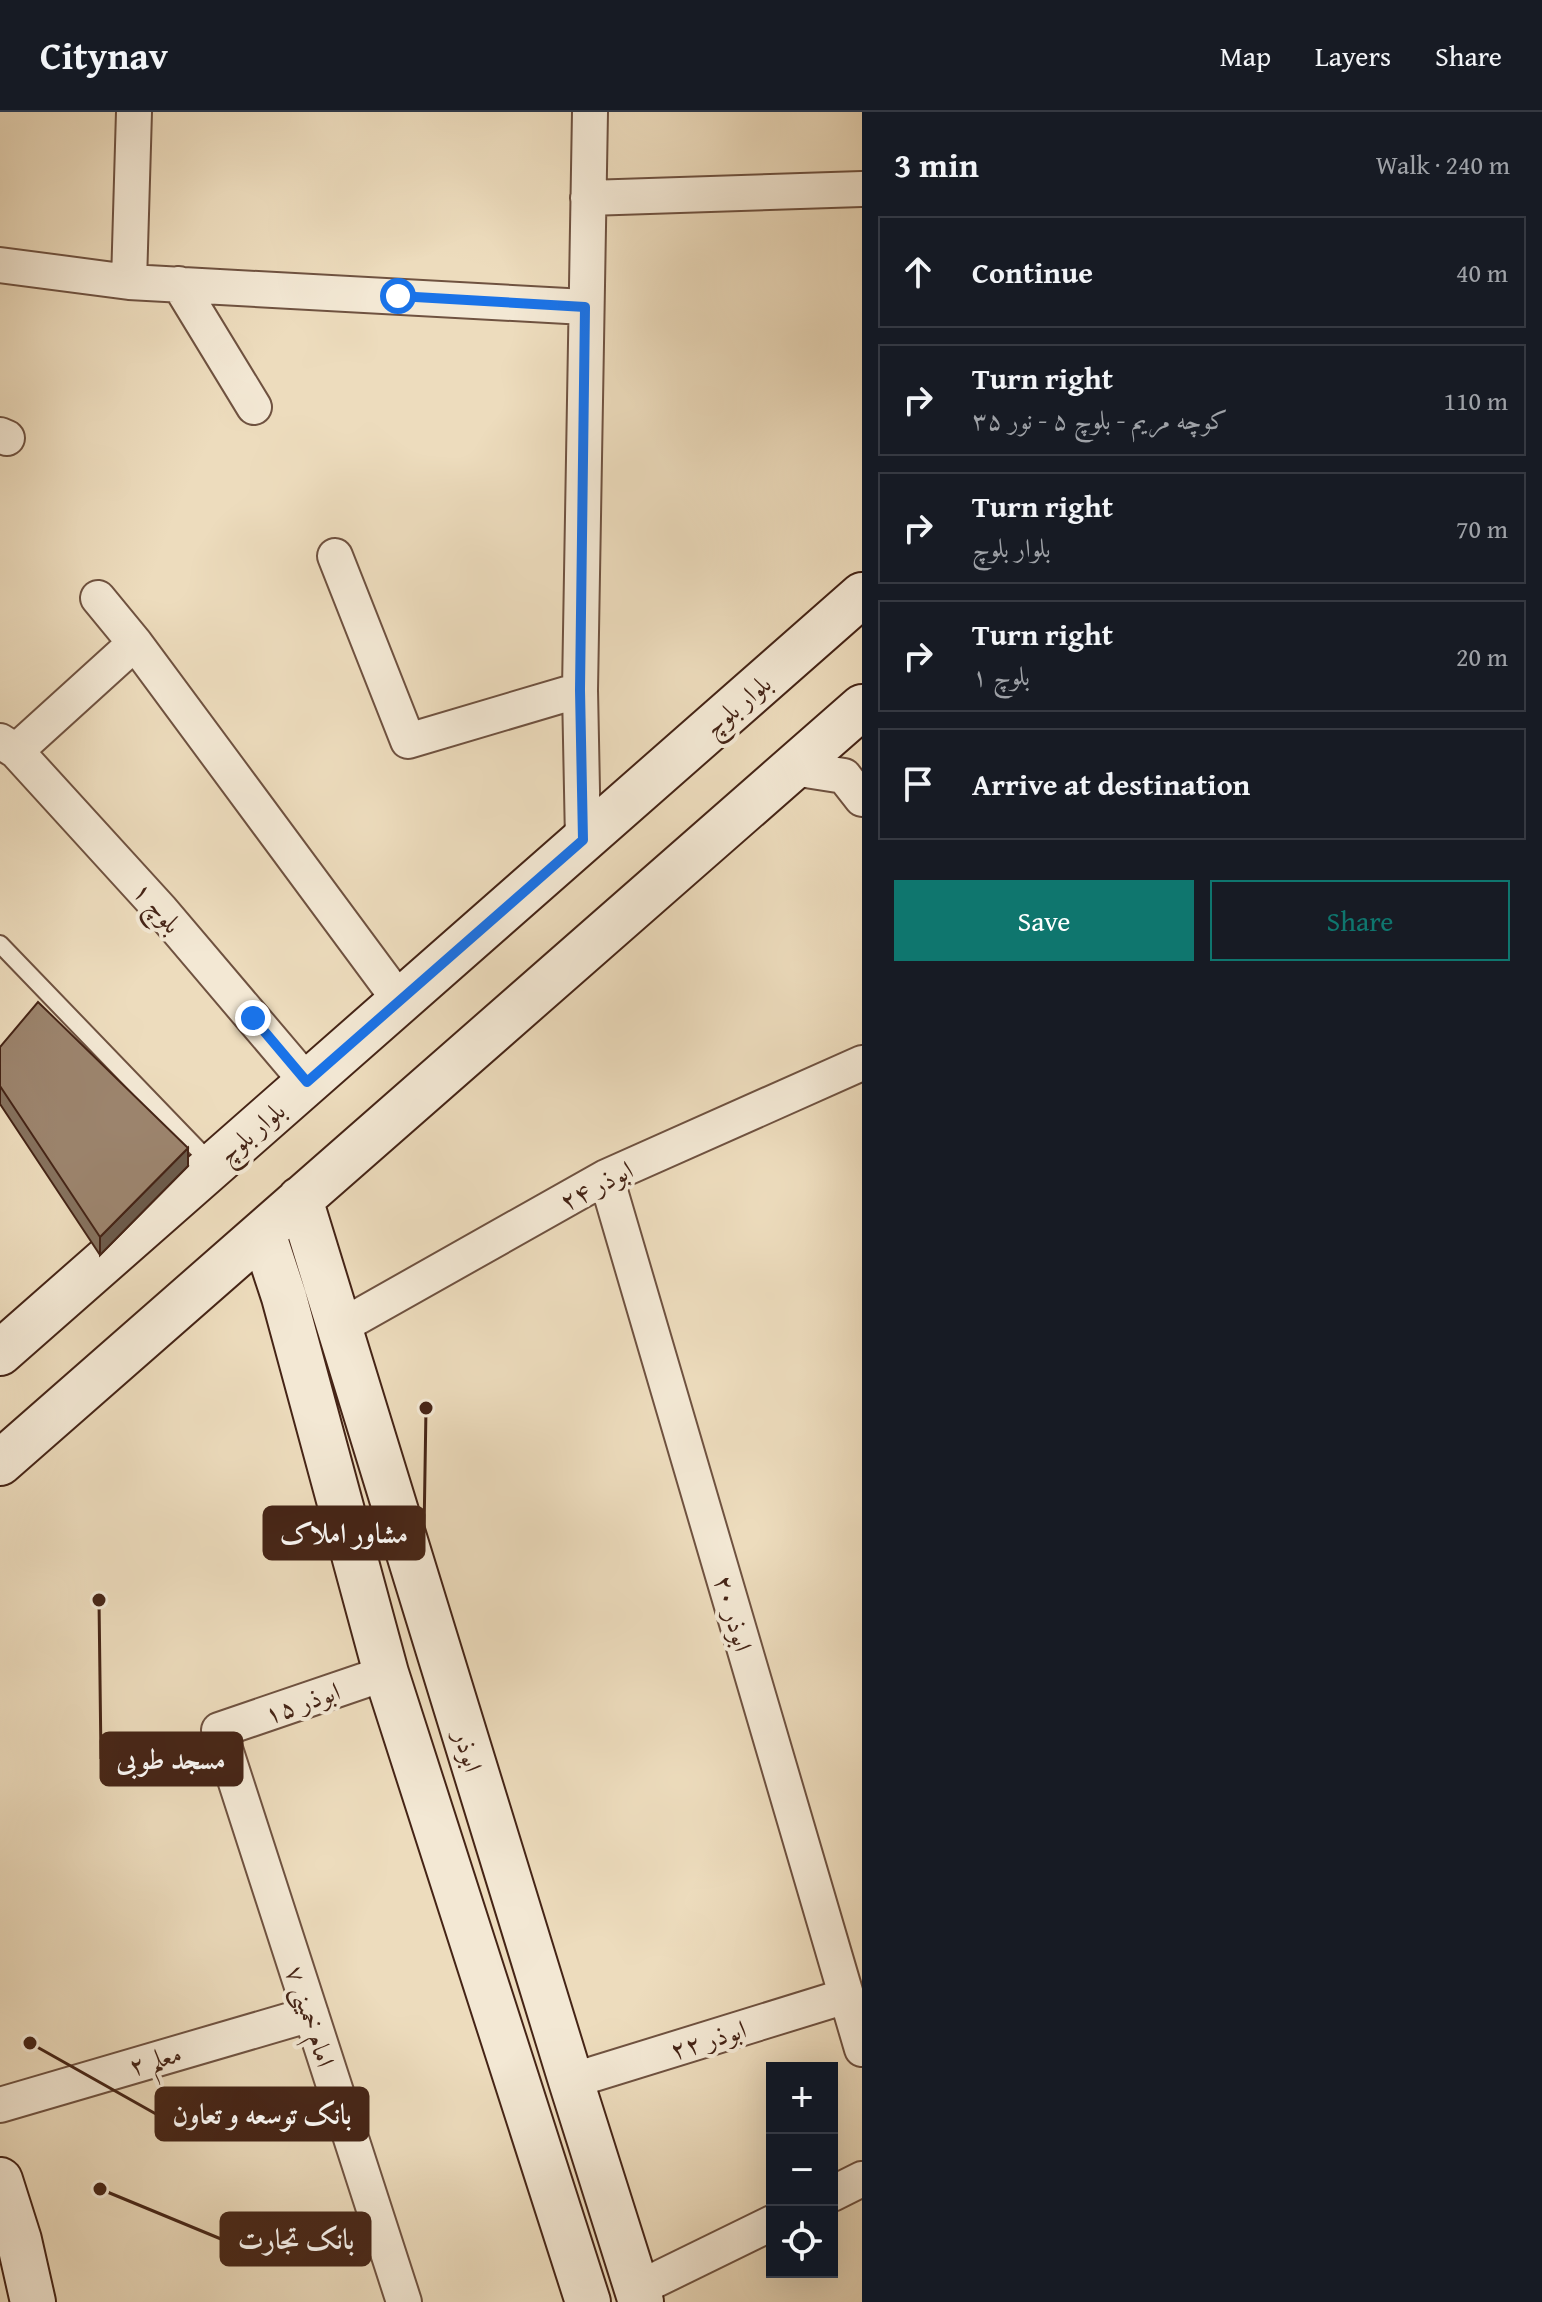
<!DOCTYPE html>
<meta charset="utf-8">
<style>
body{margin:0;font-family:"Gentium Book Plus",Amiri,serif;background:#20242c;color:#f1f3f6}
.controls{position:absolute;right:24px;bottom:24px;display:grid;overflow:hidden;border-radius:0px;box-shadow:0 8px 32px #0002}
.controls button{width:72px;height:72px;display:grid;place-items:center;padding:0;border:0;border-bottom:2px solid #363941;background:#171b24;color:#f1f3f6;font:40px sans-serif}
.stop{position:absolute;width:24px;height:24px;margin:-18px;border:6px solid #1a73e8;border-radius:50%;background:#fff}
.stop.end{background:#1a73e8;border-color:#fff;box-shadow:0 2px 8px #0008}
.list{margin:0;padding:0;list-style:none}
h2{display:flex;justify-content:space-between;align-items:center;height:104px;margin:0;padding:0 32px;font-size:34px}
h2 small{font-size:26px;font-weight:400;color:#9ea1a6}
.list li{display:grid;grid-template-columns:52px 1fr auto;gap:24px;align-items:center;box-sizing:border-box;height:112px;margin:0 16px 16px;padding:0 16px;border:2px solid #363941;border-radius:0px}
.list b{display:block;font-size:30px;white-space:nowrap}
.list p{margin:0;font-size:26px;white-space:nowrap;color:#9ea1a6}
.list em{font-size:26px;font-style:normal;color:#9ea1a6}
.actions{display:flex;gap:16px;padding:24px 32px}
.actions a{flex:1;padding:18px 0;border:2px solid #0f766e;border-radius:0px;text-align:center;font-size:28px;color:#0f766e}
.actions .main{background:#0f766e;color:#fff}
.icon{flex:none;width:44px;height:44px;fill:none;stroke:currentColor;stroke-width:2;stroke-linecap:round;stroke-linejoin:round}
.map{position:relative;flex:none;width:862px;height:2190px;overflow:hidden}
header{display:flex;align-items:center;gap:48px;box-sizing:border-box;height:112px;padding:0 40px;background:#171b24;border-bottom:2px solid #363941}
header strong{font-size:38px}
nav{display:flex;gap:44px;margin-inline-start:auto;font-size:28px}
main{display:flex}
aside{flex:1;background:#171b24}
.map>svg:first-child{display:block}
.lines{fill:none;stroke-linecap:round;stroke-linejoin:round}
.lane-casing{stroke:#6f5240;stroke-width:20}
.street-casing{stroke:#6f5240;stroke-width:38}
.secondary-casing{stroke:#452416;stroke-width:48}
.lane{stroke:#f3e8d4;stroke-width:16}
.street{stroke:#f3e8d4;stroke-width:34}
.secondary{stroke:#f3e8d4;stroke-width:44}
.wall{fill:#86725e;stroke:#452416;stroke-width:2}
.shaded-wall{fill:#6d5c4c;stroke:#452416;stroke-width:2}
.building{fill:#9c846d;stroke:#452416;stroke-width:2}
.route{stroke:#1a73e8;stroke-width:10}
.labels{text-anchor:middle;dominant-baseline:central;stroke-width:8;stroke-linejoin:round;paint-order:stroke}
.street-label{font-size:26px;fill:#452416;stroke:#f3e8d4}
.leader{fill:none;stroke:#452416;stroke-width:3}
.callout-dot{fill:#452416;stroke:#f3e8d4;stroke-width:3}
.callout{fill:#452416;stroke:#452416;stroke-width:3}
.callout-label{font-size:28px;text-anchor:middle;font-weight:bold;fill:#fff}
</style>
<header>
<strong>Citynav</strong>
<nav><a>Map</a><a>Layers</a><a>Share</a></nav>
</header>
<main>
<div class="map">
<svg width="862" height="2190" viewBox="0 0 862 2190">
<rect width="100%" height="100%" fill="#eddcbd"/>
<filter id="stains"><feTurbulence type="fractalNoise" baseFrequency=".0025" numOctaves="4"/><feColorMatrix values="0 0 0 0 .2 0 0 0 0 .09 0 0 0 0 .02 0 0 0 .5 -.17"/></filter>
<radialGradient id="worn" r=".72"><stop offset=".6" stop-color="#630" stop-opacity="0"/><stop offset="1" stop-color="#630" stop-opacity=".3"/></radialGradient>
<g class="lines">
<defs>
<path id="lane" d="M 0,832 L 212,1052"/>
<path id="street" d="M 588,86 L 862,77
M 0,153 L 129,170 L 585,195
M 129,170 L 134,0
M 179,172 L 254,295
M 0,323 L 7,326
M 335,444 L 408,629 L 580,578
M 98,486 L 135,531 L 400,889
M 0,629 L 16,639 L 161,798 L 307,970
M 16,639 L 135,531
M 793,656 L 844,664 L 862,687
M 583,728 L 580,578 L 590,0
M 606,1065 L 862,1937
M 340,1215 L 606,1065 L 862,951
M 386,1561 L 219,1618 L 404,2190
M 571,1969 L 846,1884
M 0,1993 L 311,1902
M 832,2082 L 862,2067
M 637,2177 L 772,2111"/>
<path id="secondary" d="M 300,1087 L 571,1969 L 641,2190
M 263,1121 L 284,1185 L 386,1561 L 588,2190
M 0,1241 L 862,483
M 0,1351 L 862,595
M 0,2068 L 19,2128 L 33,2190"/>
</defs>
<use href="#lane" class="lane-casing"/>
<use href="#street" class="street-casing"/>
<use href="#secondary" class="secondary-casing"/>
<use href="#lane" class="lane"/>
<use href="#street" class="street"/>
<use href="#secondary" class="secondary"/>
</g>
<path class="wall" d="M 0,935 L 188,1054 L 100,1143 L 0,992 Z"/>
<path class="shaded-wall" d="M 188,1036 L 188,1054 L 100,1143 L 100,1125 Z"/>
<path class="building" d="M 38,890 L 188,1036 L 100,1125 L 0,974 L 0,935 Z"/>
<g class="lines">
<path class="route" d="M 253,906 L 307,970 L 583,728 L 580,578 L 585,195 L 398,184"/>
</g>
<g class="labels">
<g class="street-label">
<text transform="translate(737 593) rotate(-41)">بلوار بلوچ</text>
<text transform="translate(158 795) rotate(49)">بلوچ ۱</text>
<text transform="translate(251 1020) rotate(-41)">بلوار بلوچ</text>
<text transform="translate(596 1073) rotate(-27)">ابوذر ۲۴</text>
<text transform="translate(734 1501) rotate(74)">ابوذر ۲۰</text>
<text transform="translate(302 1590) rotate(-19)">ابوذر ۱۵</text>
<text transform="translate(469 1639) rotate(73)">ابوذر</text>
<text transform="translate(311 1904) rotate(72)">امام خمینی ۷</text>
<text transform="translate(708 1927) rotate(-17)">ابوذر ۲۲</text>
<text transform="translate(155 1947) rotate(-16)">معلم ۲</text>
</g>
</g>
<path class="leader" d="M426 1296L424 1421M99 1488L101 1647M30 1931L156 2002M100 2077L221 2127"/>
<g class="callout-dot">
<circle cx="426" cy="1296" r="8"/>
<circle cx="99" cy="1488" r="8"/>
<circle cx="30" cy="1931" r="8"/>
<circle cx="100" cy="2077" r="8"/>
</g>
<g class="callout">
<rect x="264" y="1395" width="160" height="52" rx="8"/>
<rect x="101" y="1621" width="141" height="52" rx="8"/>
<rect x="156" y="1976" width="212" height="52" rx="8"/>
<rect x="221" y="2101" width="149" height="52" rx="8"/>
</g>
<g class="callout-label">
<text x="344" y="1431">مشاور املاک</text>
<text x="171" y="1657">مسجد طوبی</text>
<text x="262" y="2012">بانک توسعه و تعاون</text>
<text x="296" y="2137">بانک تجارت</text>
</g>
<rect width="100%" height="100%" filter="url(#stains)"/>
<rect width="100%" height="100%" fill="url(#worn)"/>
</svg>
<div class="controls">
<button>+</button>
<button>−</button>
<button><svg class="icon" aria-label="locate" viewBox="0 0 24 24"><circle cx="12" cy="12" r="6"/><path d="M12 2v4M12 18v4M2 12h4M18 12h4"/></svg></button>
</div>
<div class="stop" style="left:398px;top:184px"></div>
<div class="stop end" style="left:253px;top:906px"></div>
</div>
<aside>
<h2>3 min<small>Walk · 240 m</small></h2>
<ul class="list">
<li><svg class="icon" aria-label="ahead" viewBox="0 0 24 24"><path d="M12 20V5M6 11l6-6 6 6"/></svg><div><b>Continue</b></div><em>40 m</em></li>
<li><svg class="icon" aria-label="right" viewBox="0 0 24 24"><path d="M7 20v-9h11M14 6l5 5-5 5"/></svg><div><b>Turn right</b><p>کوچه مریم - بلوچ ۵ - نور ۳۵</p></div><em>110 m</em></li>
<li><svg class="icon" aria-label="right" viewBox="0 0 24 24"><path d="M7 20v-9h11M14 6l5 5-5 5"/></svg><div><b>Turn right</b><p>بلوار بلوچ</p></div><em>70 m</em></li>
<li><svg class="icon" aria-label="right" viewBox="0 0 24 24"><path d="M7 20v-9h11M14 6l5 5-5 5"/></svg><div><b>Turn right</b><p>بلوچ ۱</p></div><em>20 m</em></li>
<li><svg class="icon" aria-label="arrive" viewBox="0 0 24 24"><path d="M6 21V4h12l-3 4 3 4H6"/></svg><div><b>Arrive at destination</b></div></li>
</ul>
<div class="actions"><a class="main">Save</a><a>Share</a></div>
</aside>
</main>
